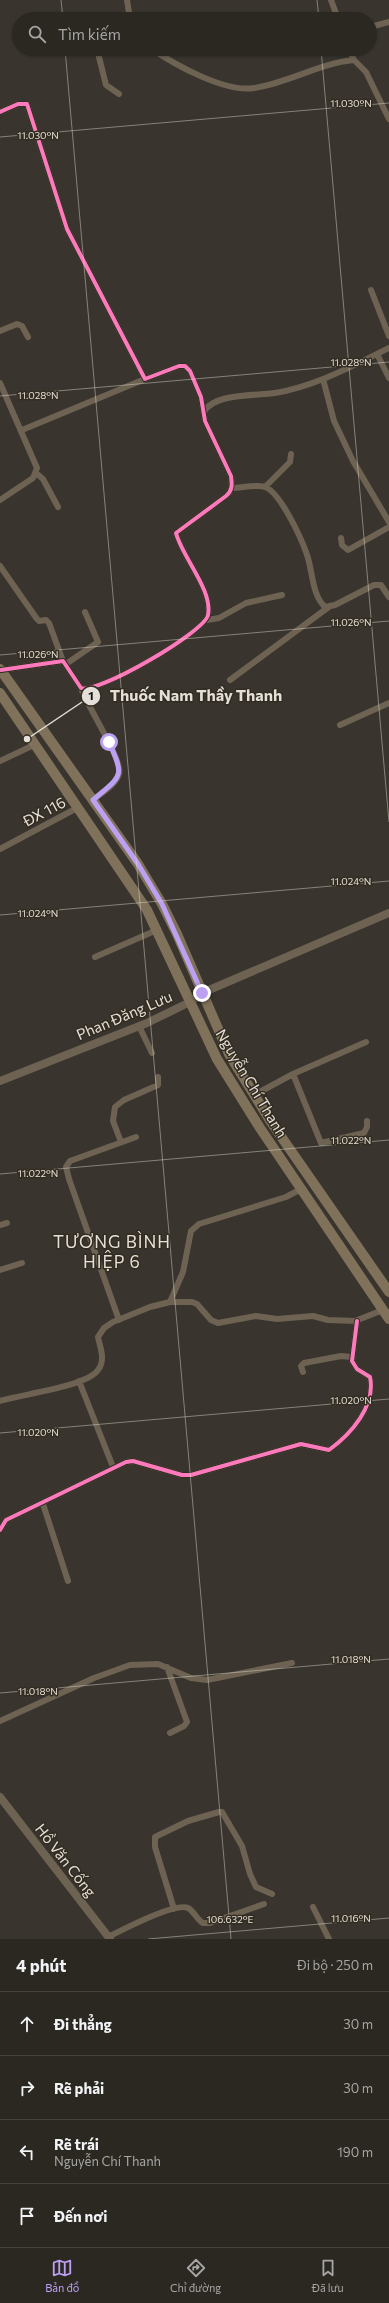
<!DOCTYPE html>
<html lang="vi">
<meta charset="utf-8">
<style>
body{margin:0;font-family:Commissioner,sans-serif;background:#37342f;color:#f1f3f6}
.stop{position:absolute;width:12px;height:12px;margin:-9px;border:3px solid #bca0f2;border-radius:50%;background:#fff}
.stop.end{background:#bca0f2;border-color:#fff;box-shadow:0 1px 4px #0008}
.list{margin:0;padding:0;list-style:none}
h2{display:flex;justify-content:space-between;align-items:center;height:52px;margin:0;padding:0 16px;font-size:17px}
h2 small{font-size:13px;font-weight:400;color:#a6a6a5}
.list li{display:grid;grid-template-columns:26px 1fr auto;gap:12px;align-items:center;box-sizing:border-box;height:64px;padding:0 16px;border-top:1px solid #474440}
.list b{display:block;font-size:15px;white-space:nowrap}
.list p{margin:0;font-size:13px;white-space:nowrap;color:#a6a6a5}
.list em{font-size:13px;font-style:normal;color:#a6a6a5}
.icon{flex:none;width:22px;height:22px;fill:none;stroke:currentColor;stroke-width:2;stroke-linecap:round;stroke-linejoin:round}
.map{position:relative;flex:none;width:389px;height:1939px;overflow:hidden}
.search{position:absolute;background:#2b2822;box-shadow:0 1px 3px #0004;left:12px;right:12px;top:12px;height:44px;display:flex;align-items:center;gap:10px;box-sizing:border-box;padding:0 14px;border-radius:22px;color:#a6a6a5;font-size:15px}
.sheet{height:308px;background:#2b2822}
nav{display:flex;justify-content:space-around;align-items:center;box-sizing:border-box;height:56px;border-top:1px solid #474440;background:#2b2822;font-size:11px;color:#a6a6a5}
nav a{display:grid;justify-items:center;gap:2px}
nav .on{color:#bca0f2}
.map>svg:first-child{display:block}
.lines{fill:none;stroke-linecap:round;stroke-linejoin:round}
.minor{stroke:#6e6353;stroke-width:6}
.tertiary{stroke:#6e6353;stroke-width:8}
.primary{stroke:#80725a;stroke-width:10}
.cycleway-casing{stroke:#332c20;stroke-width:6}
.cycleway{stroke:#fd7abc;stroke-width:4}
.route{stroke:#bca0f2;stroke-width:5}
.ticks{fill:none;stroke:#e4dfd8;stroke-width:1;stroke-opacity:0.45}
.labels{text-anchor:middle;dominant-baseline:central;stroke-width:3;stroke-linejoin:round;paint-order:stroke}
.street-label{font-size:15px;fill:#e4dfd8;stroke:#332c20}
.quarter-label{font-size:17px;letter-spacing:1px;fill:#e4dfd8;stroke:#332c20}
.ticks-label{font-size:10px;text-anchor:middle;fill:#e4dfd8;stroke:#332c20;stroke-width:3;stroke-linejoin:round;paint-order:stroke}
.leader{fill:none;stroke:#e4dfd8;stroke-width:1.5}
.callout-dot{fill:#e4dfd8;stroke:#332c20;stroke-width:1.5}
.mark-label{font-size:12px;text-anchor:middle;font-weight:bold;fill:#111}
.callout-label{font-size:16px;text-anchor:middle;font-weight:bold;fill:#e4dfd8;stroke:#332c20;stroke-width:3;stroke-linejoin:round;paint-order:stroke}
</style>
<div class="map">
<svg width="389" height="1939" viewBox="0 0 389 1939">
<rect width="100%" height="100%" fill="#39352e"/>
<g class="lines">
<path class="minor" d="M 127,0 L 130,19
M 331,0 L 338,19
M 370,27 L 389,22
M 97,49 L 106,85 L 119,94
M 152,49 C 175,65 226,93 254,88 C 288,83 320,63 354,60
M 349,49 L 354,60 L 366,72 L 389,119
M 0,112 L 18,104 L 27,104 L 67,229 L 145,379 L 179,366 L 185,366 L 190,371 L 201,397 L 205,421 L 231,476 C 232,484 233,490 226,496 L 176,533 C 182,557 213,590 208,615 C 205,632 96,695 81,688 L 63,661 L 1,670
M 371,290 L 389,336
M 0,331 L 17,324 L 22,326 L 28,337
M 377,354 L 389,378
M 323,379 L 334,421 L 353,461 L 389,522
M 0,383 L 37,468 L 33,478 L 0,500
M 204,412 C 214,393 255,396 275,393 C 316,386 352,366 389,348
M 22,430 L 145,379
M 36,473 L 43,479 L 58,507
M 265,487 L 290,462 L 291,454
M 232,488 C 241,488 257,484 265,487 C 280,492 301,538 306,552 C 313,569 311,594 325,607 L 335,605 L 374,585 L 381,585 L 389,597
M 341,538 L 342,545 L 348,550 L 389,527
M 0,566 L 37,619 L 39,621 L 46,620 L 49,623 L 63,661
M 207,620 L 219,618 L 246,603 L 282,595
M 66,664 L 98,642 L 85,612
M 230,680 L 330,606
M 81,688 C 87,706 124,762 119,774 C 116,785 101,793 93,800
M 340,725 L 389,703
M 0,761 L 36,744
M 0,849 L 79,807
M 95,957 L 157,930
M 139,1026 L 152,1053
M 293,1074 L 321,1143 L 364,1133 L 367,1127 L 367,1121
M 254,1095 L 293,1074 L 366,1042
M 121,1142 L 113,1121 L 115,1107 L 124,1100 L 158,1085 L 158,1077
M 0,1225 L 7,1223
M 0,1270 L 22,1263
M 170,1302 L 183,1272 L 191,1231 L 199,1224 L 286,1197 L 301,1189
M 119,1320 L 69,1179 L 66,1167 L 70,1161 L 136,1137
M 303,1372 L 301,1366 L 304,1363 L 341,1356 L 352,1357
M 79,1381 L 113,1467
M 0,1401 C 22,1394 86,1387 98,1370 C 106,1360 100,1347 98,1337 L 104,1328 L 113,1322 L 150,1307 L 170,1302 L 192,1302 L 197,1304 L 211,1320 L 218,1323 L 256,1316 L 277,1319 L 313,1316 L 328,1320 L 355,1321 L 383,1310
M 43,1504 L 68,1581
M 0,1530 L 6,1520 L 126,1462 L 133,1461 L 182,1475 L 191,1475 L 301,1444 L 329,1450 C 351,1434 376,1406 370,1377 L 357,1369 L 352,1361 L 357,1321
M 167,1667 L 187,1722 L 184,1726 L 170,1733
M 0,1721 L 94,1678 L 130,1665 L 158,1664 L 191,1678 L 207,1680 L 292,1663
M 313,1907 L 329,1939
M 174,1909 L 155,1847 L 155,1837 L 188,1821 L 219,1812 L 222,1812 L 242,1846 L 250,1874 L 256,1887 L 272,1894
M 108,1937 C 122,1930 175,1902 188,1908 C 194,1911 197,1920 203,1923 L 210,1923 L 264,1904"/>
<path class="tertiary" d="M 0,1081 L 147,1023 L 190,1002 L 202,993 L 389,913
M 0,1797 L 110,1939"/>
<path class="primary" d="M 0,669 L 138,864 L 162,904 L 177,934 L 229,1054 L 271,1122 L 389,1292
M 0,693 L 147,910 L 217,1059 L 260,1128 L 389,1319"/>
<defs>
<path id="cycleway" d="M 0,112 L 18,104 L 27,104 L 67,229 L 145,379 L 179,366 L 185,366 L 190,371 L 201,397 L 205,421 L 231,476 C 232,484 233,490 226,496 L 176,533 C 182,557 213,590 208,615 C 205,632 96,695 81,688 L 63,661 L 1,670
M 0,1530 L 6,1520 L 126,1462 L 133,1461 L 182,1475 L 191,1475 L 301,1444 L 329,1450 C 351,1434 376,1406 370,1377 L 357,1369 L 352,1361 L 357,1321"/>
</defs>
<use href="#cycleway" class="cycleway-casing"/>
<use href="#cycleway" class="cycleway"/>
</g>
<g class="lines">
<path class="route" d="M 109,742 C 125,778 122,775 93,800 L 138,864 L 162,904 L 202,993"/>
</g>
<path class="ticks" d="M 61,0 L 63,19M 317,0 L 319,19M 65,49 L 231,1939M 321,49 L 389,822M 0,137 L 389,103M 0,396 L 389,362M 0,655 L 389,621M 0,915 L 389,881M 0,1174 L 389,1140M 0,1433 L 389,1399M 0,1693 L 389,1659M 148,1939 L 389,1918"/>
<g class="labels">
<g class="street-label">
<text transform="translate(44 811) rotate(-28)">ĐX 116</text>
<text transform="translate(124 1015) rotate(-23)">Phan Đăng Lưu</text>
<text transform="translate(252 1083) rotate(59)">Nguyễn Chí Thanh</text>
<text transform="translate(66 1860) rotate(52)">Hồ Văn Cống</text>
</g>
<g class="quarter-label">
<text x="112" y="1241">TƯƠNG BÌNH<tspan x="112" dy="20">HIỆP 6</tspan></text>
</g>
</g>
<g class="ticks-label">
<text x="351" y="107">11.030°N</text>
<text x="38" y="139">11.030°N</text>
<text x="351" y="366">11.028°N</text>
<text x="38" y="399">11.028°N</text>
<text x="351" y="626">11.026°N</text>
<text x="38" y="658">11.026°N</text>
<text x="351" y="885">11.024°N</text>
<text x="38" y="917">11.024°N</text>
<text x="351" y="1144">11.022°N</text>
<text x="38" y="1177">11.022°N</text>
<text x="351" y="1404">11.020°N</text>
<text x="38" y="1436">11.020°N</text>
<text x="351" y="1663">11.018°N</text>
<text x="38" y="1695">11.018°N</text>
<text x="351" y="1922">11.016°N</text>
<text x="230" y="1923">106.632°E</text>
</g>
<path class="leader" d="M27 739L91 696"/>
<g class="callout-dot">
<circle cx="27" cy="739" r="4"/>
<circle cx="91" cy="696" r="10"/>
</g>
<g class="mark-label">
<text x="91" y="700">1</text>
</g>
<g class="callout-label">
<text x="196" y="701">Thuốc Nam Thầy Thanh</text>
</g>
</svg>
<div class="stop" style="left:109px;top:742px"></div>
<div class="stop end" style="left:202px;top:993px"></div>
<div class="search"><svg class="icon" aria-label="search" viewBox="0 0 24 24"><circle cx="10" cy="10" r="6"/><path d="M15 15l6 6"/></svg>Tìm kiếm</div>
</div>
<section class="sheet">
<h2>4 phút<small>Đi bộ · 250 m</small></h2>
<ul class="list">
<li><svg class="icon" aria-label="ahead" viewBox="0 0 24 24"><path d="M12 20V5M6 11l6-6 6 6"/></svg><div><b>Đi thẳng</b></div><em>30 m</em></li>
<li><svg class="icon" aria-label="right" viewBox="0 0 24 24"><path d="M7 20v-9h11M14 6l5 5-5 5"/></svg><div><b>Rẽ phải</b></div><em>30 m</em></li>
<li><svg class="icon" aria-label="left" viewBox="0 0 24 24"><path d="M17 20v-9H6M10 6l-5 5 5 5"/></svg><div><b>Rẽ trái</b><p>Nguyễn Chí Thanh</p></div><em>190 m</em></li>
<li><svg class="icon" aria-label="arrive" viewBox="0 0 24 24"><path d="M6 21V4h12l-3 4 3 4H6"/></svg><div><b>Đến nơi</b></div></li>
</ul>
</section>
<nav>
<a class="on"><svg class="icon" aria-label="map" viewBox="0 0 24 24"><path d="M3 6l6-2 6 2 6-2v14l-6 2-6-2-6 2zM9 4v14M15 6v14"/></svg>Bản đồ</a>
<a><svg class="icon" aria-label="directions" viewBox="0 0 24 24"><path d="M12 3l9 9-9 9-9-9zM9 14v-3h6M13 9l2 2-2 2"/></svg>Chỉ đường</a>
<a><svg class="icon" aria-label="saved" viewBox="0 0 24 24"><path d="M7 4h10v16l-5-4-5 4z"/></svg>Đã lưu</a>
</nav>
